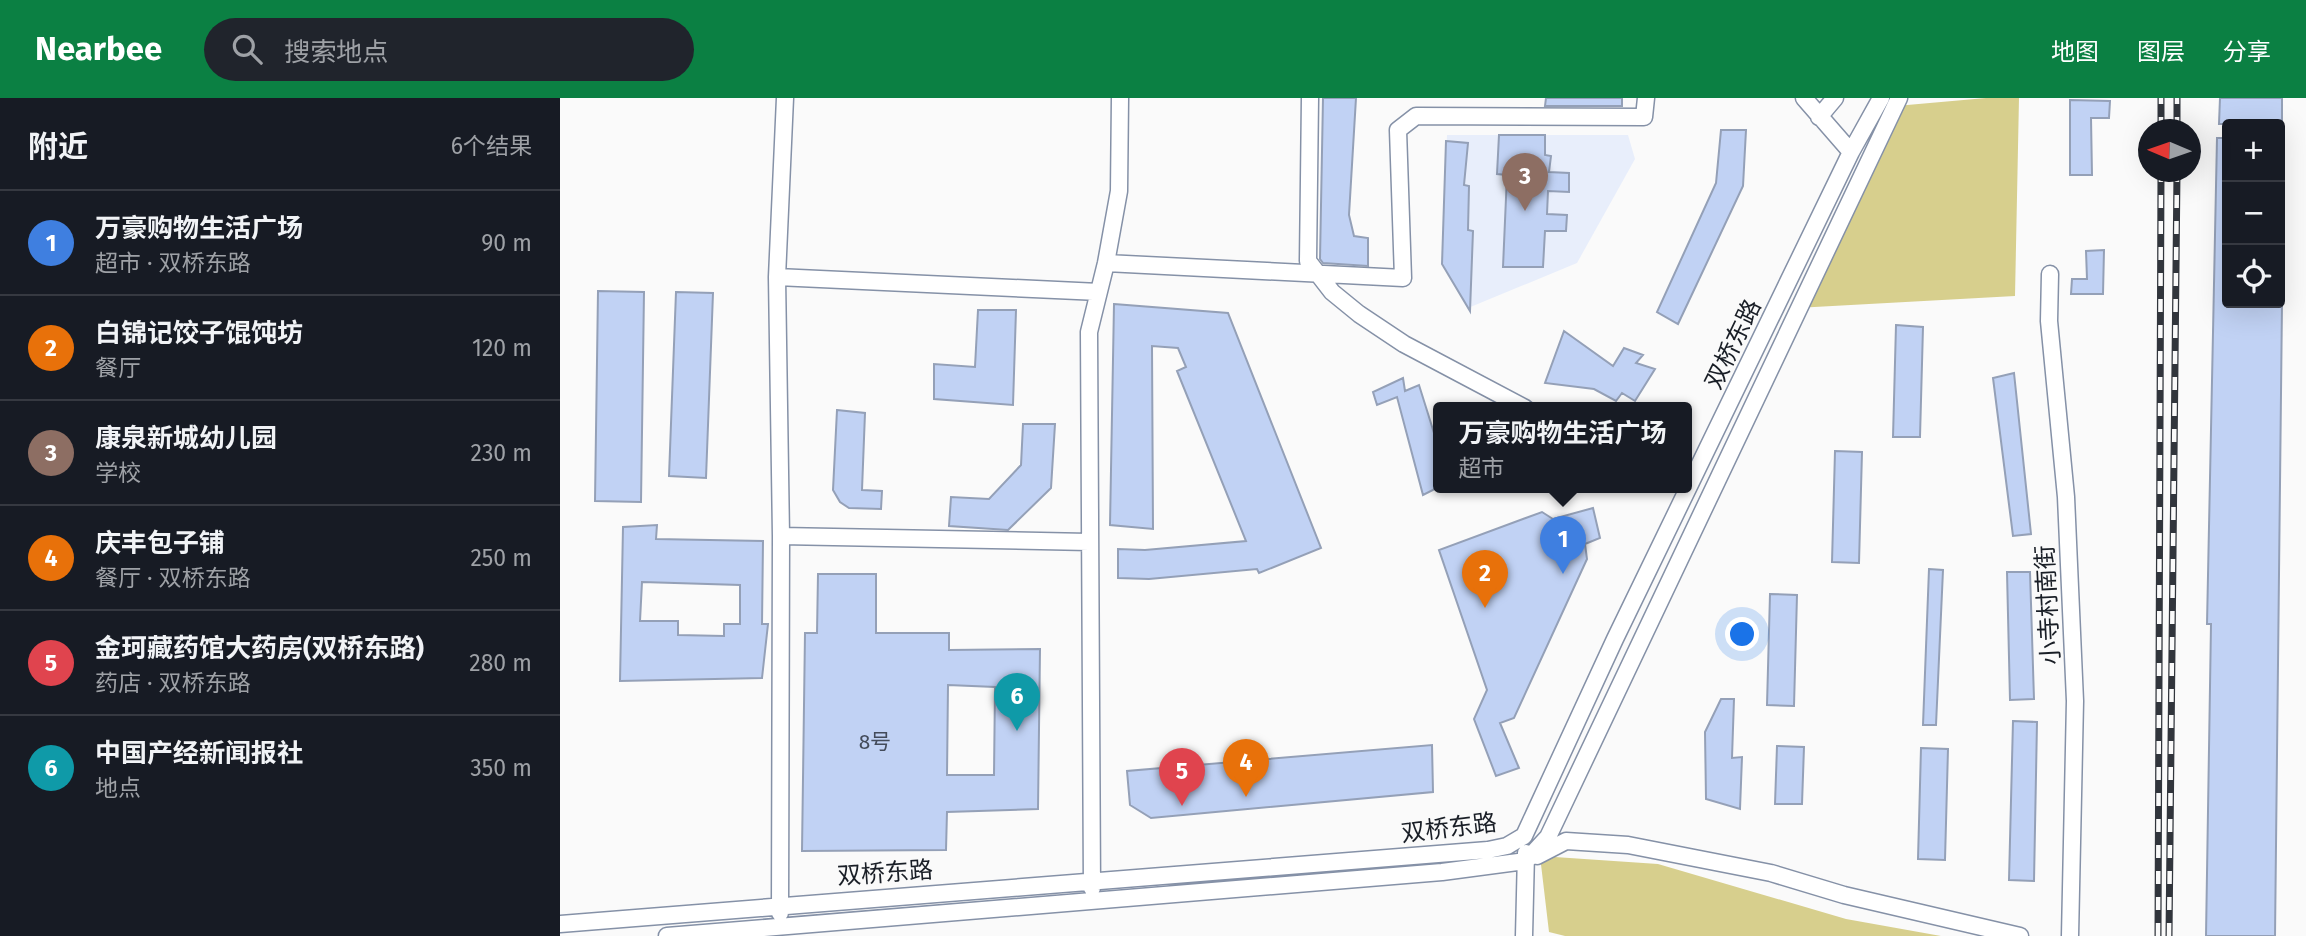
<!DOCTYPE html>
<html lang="zh">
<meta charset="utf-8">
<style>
body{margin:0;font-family:"Fira Sans","Noto Sans SC",sans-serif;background:#20242c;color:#f1f3f6}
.controls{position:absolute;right:21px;top:21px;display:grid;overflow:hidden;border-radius:7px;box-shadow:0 7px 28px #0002}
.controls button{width:63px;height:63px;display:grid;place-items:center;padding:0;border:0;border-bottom:2px solid #363941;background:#171b24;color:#f1f3f6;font:35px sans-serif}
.compass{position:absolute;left:1578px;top:21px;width:63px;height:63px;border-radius:50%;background:#171b24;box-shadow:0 7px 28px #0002;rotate:272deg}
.you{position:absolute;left:1183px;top:537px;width:24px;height:24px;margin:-18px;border:5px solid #fff;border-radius:50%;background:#1a73e8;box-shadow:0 0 0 10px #1a73e833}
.badge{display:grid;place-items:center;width:46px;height:46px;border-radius:50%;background:#0b8043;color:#fff;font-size:23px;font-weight:700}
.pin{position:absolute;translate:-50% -58px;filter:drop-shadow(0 2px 4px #0008)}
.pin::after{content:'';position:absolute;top:37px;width:24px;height:21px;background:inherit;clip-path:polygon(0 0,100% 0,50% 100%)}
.popup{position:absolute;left:873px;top:304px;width:259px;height:91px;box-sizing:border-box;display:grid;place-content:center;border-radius:7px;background:#171b24;filter:drop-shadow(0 2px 5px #0005);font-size:23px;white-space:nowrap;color:#9ea1a6}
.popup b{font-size:26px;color:#f1f3f6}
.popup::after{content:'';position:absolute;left:50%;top:100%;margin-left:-14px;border:14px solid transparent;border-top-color:#171b24}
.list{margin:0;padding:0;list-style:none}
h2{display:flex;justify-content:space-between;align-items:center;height:91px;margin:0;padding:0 28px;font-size:30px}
h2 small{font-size:23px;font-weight:400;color:#9ea1a6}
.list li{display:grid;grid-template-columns:46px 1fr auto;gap:21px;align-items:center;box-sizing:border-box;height:105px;padding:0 28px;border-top:2px solid #363941}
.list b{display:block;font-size:26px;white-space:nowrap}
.list p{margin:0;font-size:23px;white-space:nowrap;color:#9ea1a6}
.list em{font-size:23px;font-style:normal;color:#9ea1a6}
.icon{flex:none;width:38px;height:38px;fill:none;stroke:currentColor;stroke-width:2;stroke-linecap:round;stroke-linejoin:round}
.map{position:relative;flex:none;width:1746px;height:838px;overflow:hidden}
header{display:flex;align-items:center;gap:42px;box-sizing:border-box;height:98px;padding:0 35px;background:#0b8043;color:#fff}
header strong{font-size:33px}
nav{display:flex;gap:38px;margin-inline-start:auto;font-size:24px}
.search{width:490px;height:63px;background:#20242c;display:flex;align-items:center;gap:18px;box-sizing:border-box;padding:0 24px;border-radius:38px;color:#9ea1a6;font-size:26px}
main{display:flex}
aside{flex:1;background:#171b24}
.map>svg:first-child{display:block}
.built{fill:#e8eefb}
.forest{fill:#d7cf8d}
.building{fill:#c1d2f4;stroke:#94a0b7;stroke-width:2;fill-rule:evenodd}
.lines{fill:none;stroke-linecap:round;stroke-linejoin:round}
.minor-casing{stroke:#8591a7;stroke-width:19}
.minor{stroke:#fff;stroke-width:16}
.rail-casing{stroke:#31353c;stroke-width:7}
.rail{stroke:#fafafa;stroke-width:4.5;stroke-dasharray:13;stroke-linecap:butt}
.labels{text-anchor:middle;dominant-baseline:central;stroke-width:5;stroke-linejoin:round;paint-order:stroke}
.number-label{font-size:21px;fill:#434b5a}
.street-label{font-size:24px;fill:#191e26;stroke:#fafafa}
</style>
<header>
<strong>Nearbee</strong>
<div class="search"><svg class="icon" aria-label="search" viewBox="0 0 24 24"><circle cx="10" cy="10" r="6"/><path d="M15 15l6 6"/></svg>搜索地点</div>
<nav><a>地图</a><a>图层</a><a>分享</a></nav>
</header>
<main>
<aside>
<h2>附近<small>6个结果</small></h2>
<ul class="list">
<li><span class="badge" style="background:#3f7fe0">1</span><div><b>万豪购物生活广场</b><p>超市 · 双桥东路</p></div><em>90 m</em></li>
<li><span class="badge" style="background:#e8710a">2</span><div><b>白锦记饺子馄饨坊</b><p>餐厅</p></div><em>120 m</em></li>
<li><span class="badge" style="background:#8d6e63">3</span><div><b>康泉新城幼儿园</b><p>学校</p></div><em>230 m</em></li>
<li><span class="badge" style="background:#e8710a">4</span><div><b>庆丰包子铺</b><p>餐厅 · 双桥东路</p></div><em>250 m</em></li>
<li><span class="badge" style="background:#e0444e">5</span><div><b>金珂藏药馆大药房(双桥东路)</b><p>药店 · 双桥东路</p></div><em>280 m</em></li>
<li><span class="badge" style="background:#0f9aa8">6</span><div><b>中国产经新闻报社</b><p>地点</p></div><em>350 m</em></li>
</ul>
</aside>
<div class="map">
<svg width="1746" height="838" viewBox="0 0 1746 838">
<rect width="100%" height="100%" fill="#fafafa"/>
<path class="built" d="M 887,37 L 1068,37 L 1075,61 L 1017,165 L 908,210 L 882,166 Z"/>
<path class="forest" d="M 1426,0 L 1459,0 L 1455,198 L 1236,210 L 1336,8 Z
M 980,758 L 1098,766 L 1286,821 L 1381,838 L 1005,838 L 989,834 Z"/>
<path class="building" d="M 763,0 L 796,0 L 789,117 L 794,138 L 808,140 L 808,168 L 763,165 L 760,161 Z
M 986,0 L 1062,0 L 1062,8 L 985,8 Z
M 1660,0 L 1722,0 L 1722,26 L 1659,26 Z
M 1510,2 L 1550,3 L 1549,20 L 1531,20 L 1532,77 L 1510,77 Z
M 1161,32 L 1186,32 L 1183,88 L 1118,226 L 1097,214 L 1156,85 Z
M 939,37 L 985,37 L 985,57 L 991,58 L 989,74 L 1009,75 L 1009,94 L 988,93 L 987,116 L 1007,117 L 1006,133 L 985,133 L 983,169 L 943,169 L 947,77 L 937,76 Z
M 1657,40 L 1667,40 L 1667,205 L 1722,205 L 1715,838 L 1646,838 L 1651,526 L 1647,526 Z
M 886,43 L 908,45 L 904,87 L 909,88 L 908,132 L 913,133 L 910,213 L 882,166 Z
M 1544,152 L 1543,196 L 1511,196 L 1512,181 L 1527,181 L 1526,153 Z
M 38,193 L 84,194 L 81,404 L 35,403 Z
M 116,194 L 153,195 L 146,380 L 109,378 Z
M 554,206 L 668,215 L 761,450 L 699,475 L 697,471 L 589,481 L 558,480 L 558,451 L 585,452 L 686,443 L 617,273 L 626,269 L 618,250 L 592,248 L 593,431 L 550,427 Z
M 418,212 L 456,212 L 453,307 L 374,301 L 374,266 L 415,269 Z
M 1336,227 L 1363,229 L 1360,339 L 1333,339 Z
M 1004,233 L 1053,268 L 1064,250 L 1083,257 L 1076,265 L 1095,271 L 1075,303 L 1062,295 L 1056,303 L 1034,291 L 985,285 Z
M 1454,275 L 1471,436 L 1453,438 L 1433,280 Z
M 843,280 L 845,293 L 859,287 L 879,351 L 879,389 L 863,397 L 837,299 L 817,307 L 813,294 Z
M 277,312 L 305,315 L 302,392 L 322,393 L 321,411 L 289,410 L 280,404 L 273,392 Z
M 463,326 L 495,326 L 491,390 L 448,432 L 389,428 L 391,399 L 429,401 L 461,367 Z
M 1275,353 L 1302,354 L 1299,465 L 1272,464 Z
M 1033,410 L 1040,440 L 1025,446 L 1027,461 L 954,620 L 940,625 L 959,670 L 936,678 L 914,621 L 927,592 L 879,452 L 982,414 L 993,421 Z
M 97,427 L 96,441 L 203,443 L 202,526 L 208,526 L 202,580 L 60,583 L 63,429 ZM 82,484 L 180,487 L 180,526 L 164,526 L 164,538 L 118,537 L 118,523 L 80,523 Z
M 1369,471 L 1383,472 L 1376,627 L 1363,627 Z
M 1447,474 L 1470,474 L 1474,601 L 1450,602 Z
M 258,476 L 316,476 L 316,535 L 389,535 L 389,552 L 480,551 L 478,711 L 387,714 L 386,752 L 242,753 L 245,535 L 257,535 ZM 388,587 L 435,589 L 434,677 L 387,677 Z
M 1210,496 L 1237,497 L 1234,608 L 1207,607 Z
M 1161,601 L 1174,601 L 1172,660 L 1182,659 L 1180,711 L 1146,701 L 1145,634 Z
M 1453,623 L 1477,624 L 1474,783 L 1449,782 Z
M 872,647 L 873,694 L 591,720 L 570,707 L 567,673 Z
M 1217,648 L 1244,649 L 1242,706 L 1215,706 Z
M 1361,650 L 1388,651 L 1385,762 L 1358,761 Z"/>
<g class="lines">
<defs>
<path id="minor" d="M 750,0 L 748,163 L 772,194 L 799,216 L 844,246 L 965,310
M 1244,0 L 1291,54
M 1259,19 L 1275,0
M 546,165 L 843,180 L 838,32 L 856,18 L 1084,19 L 1086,0
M 1490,176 L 1489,223 L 1506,399 L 1515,603 L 1510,838
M 217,179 L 539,194
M 221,438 L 529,444
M 977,758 L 1006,743 L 1068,747 L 1211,775 L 1284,797 L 1460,838
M 532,790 L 529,234 L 546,165 L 559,93 L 560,0
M 220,815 L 221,438 L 217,179 L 225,0
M 0,826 L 928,752 L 947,748 L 964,738 L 1055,541 L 1291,54 L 1321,0
M 107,838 L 882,774 L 966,763 L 988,739 L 1339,0
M 964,838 L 966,755"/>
</defs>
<use href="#minor" class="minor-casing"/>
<use href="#minor" class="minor"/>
<defs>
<path id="rail" d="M 1601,32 L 1601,0
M 1617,32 L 1617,0
M 1598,838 L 1601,74
M 1609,838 L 1617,74"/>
</defs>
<use href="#rail" class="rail-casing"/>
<use href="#rail" class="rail"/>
</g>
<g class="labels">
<g class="number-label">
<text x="315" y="644">8号</text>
</g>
<g class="street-label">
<text transform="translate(1173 246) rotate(-64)">双桥东路</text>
<text transform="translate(1488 507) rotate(-93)">小寺村南街</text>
<text transform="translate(889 730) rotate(-7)">双桥东路</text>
<text transform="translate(325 775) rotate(-4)">双桥东路</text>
</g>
</g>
</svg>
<div class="controls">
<button>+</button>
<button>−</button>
<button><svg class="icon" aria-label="locate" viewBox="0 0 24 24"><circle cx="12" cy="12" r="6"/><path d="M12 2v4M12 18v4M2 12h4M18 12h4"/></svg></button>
</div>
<svg class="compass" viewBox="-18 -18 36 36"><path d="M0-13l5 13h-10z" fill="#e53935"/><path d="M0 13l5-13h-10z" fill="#9ea1a6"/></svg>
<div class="you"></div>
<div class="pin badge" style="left:1003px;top:476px;background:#3f7fe0">1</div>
<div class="popup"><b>万豪购物生活广场</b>超市</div>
<div class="pin badge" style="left:925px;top:510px;background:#e8710a">2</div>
<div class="pin badge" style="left:965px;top:113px;background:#8d6e63">3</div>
<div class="pin badge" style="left:686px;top:699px;background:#e8710a">4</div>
<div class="pin badge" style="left:622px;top:708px;background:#e0444e">5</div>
<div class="pin badge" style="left:457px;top:633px;background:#0f9aa8">6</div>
</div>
</main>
